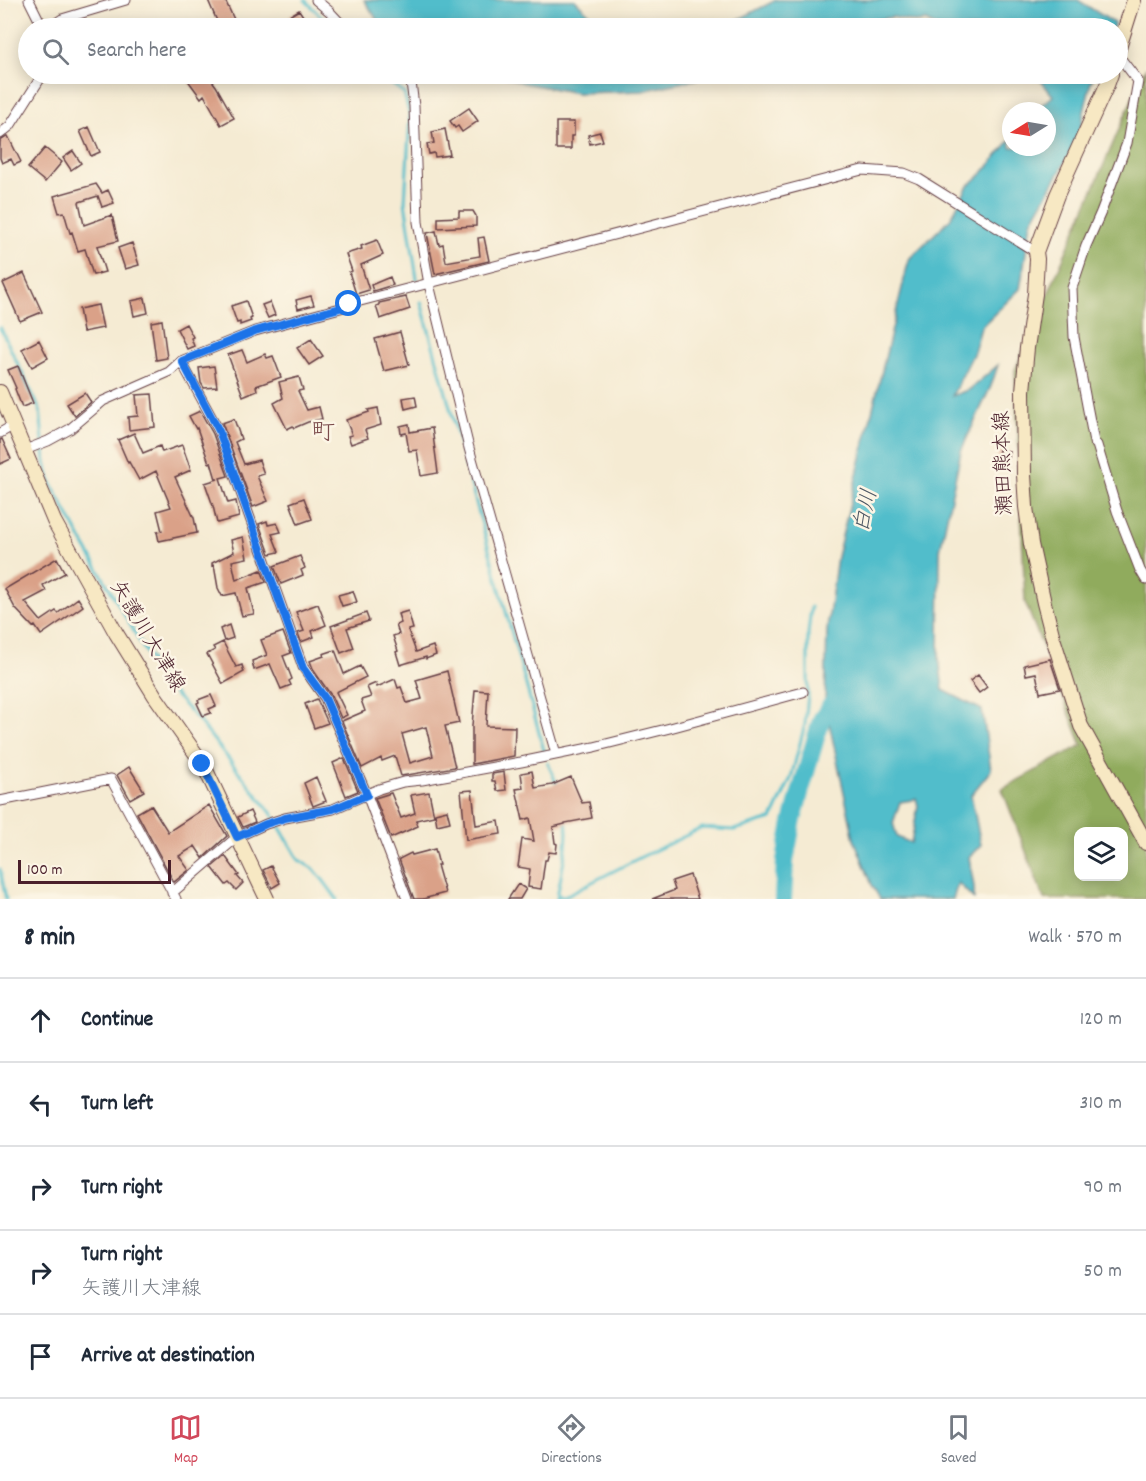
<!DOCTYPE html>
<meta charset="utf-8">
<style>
body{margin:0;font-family:Dekko,"Klee One",sans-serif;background:#f2f2f3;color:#1f2937}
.controls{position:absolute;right:18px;bottom:18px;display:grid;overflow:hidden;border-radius:12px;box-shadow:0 3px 15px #0003}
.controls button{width:54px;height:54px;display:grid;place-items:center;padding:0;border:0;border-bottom:2px solid #e0e1e3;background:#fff;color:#1f2937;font:30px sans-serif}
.compass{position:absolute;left:1002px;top:102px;width:54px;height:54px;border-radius:50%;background:#fff;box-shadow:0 3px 15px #0003;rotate:259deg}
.scale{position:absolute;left:18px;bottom:15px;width:153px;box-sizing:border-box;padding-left:6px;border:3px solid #4a1f2b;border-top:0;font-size:16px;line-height:21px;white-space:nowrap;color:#4a1f2b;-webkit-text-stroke:4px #fcf5e5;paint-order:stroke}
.stop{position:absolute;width:18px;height:18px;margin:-14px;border:4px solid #1a73e8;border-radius:50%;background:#fff}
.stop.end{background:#1a73e8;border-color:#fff;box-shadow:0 2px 6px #0008}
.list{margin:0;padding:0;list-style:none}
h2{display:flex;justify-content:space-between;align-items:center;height:78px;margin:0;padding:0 24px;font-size:26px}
h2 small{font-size:20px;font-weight:400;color:#747a83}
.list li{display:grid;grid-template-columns:39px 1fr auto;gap:18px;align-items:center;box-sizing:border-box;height:84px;padding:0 24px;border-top:2px solid #e0e1e3}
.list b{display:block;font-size:22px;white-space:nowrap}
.list p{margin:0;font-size:20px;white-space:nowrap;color:#747a83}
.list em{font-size:20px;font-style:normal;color:#747a83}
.icon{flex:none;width:33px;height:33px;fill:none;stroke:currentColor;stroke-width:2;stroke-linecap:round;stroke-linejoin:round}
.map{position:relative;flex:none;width:1146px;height:899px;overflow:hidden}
.search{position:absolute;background:#fff;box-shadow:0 3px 15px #0003;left:18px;right:18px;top:18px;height:66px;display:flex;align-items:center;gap:15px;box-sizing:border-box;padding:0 21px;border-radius:33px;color:#747a83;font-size:22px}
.sheet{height:498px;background:#fff}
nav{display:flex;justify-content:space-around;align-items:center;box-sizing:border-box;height:84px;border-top:2px solid #e0e1e3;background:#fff;font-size:16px;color:#747a83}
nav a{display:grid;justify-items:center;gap:3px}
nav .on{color:#d1495b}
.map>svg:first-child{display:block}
.forest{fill:#90ab5d;stroke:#6d6544;stroke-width:1.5;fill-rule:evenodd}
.water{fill:#51bdcb;stroke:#4e6e7b;stroke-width:1.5;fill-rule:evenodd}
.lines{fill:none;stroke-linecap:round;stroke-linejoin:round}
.stream{stroke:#51bdcb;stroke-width:3}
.river{stroke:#51bdcb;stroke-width:18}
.building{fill:#daa188;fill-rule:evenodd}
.street-casing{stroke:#643e44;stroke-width:11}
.secondary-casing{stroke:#643e44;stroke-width:16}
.street{stroke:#fff;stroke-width:9}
.secondary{stroke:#f7e8c3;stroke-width:14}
.route{stroke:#1a73e8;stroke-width:8}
.labels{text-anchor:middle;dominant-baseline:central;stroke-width:5;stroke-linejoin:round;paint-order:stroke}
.street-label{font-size:21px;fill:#4a1f2b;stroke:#fcf5e5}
.water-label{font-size:22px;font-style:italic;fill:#4c5663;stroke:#fcf5e5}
.quarter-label{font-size:24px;fill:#7c4c4c;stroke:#fcf5e5}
</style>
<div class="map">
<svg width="1146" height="899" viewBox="0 0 1146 899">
<rect width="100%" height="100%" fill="#fcf5e5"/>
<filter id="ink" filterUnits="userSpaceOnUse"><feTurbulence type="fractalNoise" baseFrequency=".0167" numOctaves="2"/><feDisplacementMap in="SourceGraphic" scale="12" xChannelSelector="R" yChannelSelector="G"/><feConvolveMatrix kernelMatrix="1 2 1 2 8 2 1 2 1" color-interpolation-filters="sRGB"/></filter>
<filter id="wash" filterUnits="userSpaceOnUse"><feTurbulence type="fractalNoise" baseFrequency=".008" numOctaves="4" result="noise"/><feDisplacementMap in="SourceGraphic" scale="24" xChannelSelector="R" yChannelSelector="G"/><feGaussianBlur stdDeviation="1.35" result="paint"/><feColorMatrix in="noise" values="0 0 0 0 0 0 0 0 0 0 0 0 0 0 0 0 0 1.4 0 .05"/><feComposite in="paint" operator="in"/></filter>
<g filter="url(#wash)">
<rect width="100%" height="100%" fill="#f5ebd3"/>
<path class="forest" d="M 1146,67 L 1146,899 L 1044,899 L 1002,789 L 1082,745 L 1025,602 L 1015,370 ZM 1078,832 L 1124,832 L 1124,876 L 1078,876 Z"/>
<path class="water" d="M 364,0 L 575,0 L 604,28 L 387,28 L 382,27 Z
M 776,0 L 1078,0 L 1114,23 L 1113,28 L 939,28 L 926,21 L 914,22 L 893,17 L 825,28 L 722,28 Z
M 498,74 L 711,74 L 698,79 L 642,91 L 578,93 L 523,83 Z
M 1032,74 L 1095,74 L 1091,82 L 1077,142 L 1031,222 L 1020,289 L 981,327 L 974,352 L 952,396 L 970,389 L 998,365 L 991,386 L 961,451 L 940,550 L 939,658 L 943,690 L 982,710 L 991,770 L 971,795 L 981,845 L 969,857 L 974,887 L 974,899 L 958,883 L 953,899 L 880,899 L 872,885 L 854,839 L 825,704 L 827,630 L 837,557 L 909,259 L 950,219 L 968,186 L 983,173 L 1011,139 L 1011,147 L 1047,147 L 1047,111 L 1035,111 L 1053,96 L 1042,82 ZM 916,798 L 918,806 L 911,843 L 897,837 L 893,823 L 900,802 L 912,800 Z"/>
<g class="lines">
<path class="stream" d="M 305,0 L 332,28
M 378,74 L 404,93 L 410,116 L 405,202 L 417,279
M 421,302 L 545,754
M 0,327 L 40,410 L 45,461 L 51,483 L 81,539 L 163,682 L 198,720 L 272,814 L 299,860 L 312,868 L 323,880 L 337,899
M 548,763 L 557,785
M 0,869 L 6,899
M 558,895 L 562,897 L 569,894 L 639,858 L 702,828 L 734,830 L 772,819 L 791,778 L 805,724 L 808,695 L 808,634 L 811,607
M 557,899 C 560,876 570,843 566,821"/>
<path class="river" d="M 783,899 L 785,861 L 792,823 L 800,793 L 821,720 L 840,692"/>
</g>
<g id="blocks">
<path class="building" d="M 208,0 L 225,0 L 237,26 L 230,28 L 220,28 Z
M 299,10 L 305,19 L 295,25 L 289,16 Z
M 195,74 L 207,74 L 216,86 L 234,118 L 221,125 L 204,95 L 201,98 L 187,79 Z
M 469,108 L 478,121 L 462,132 L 458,126 L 455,128 L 450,121 Z
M 556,122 L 574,122 L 574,136 L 571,136 L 571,149 L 556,149 Z
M 89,127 L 100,152 L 91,156 L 80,131 Z
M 445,129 L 450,155 L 435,157 L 434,153 L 429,154 L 427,144 L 434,143 L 432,132 Z
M 600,132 L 603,141 L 590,144 L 588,135 Z
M 8,136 L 21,162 L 14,165 L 11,159 L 2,163 L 0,158 L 0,141 Z
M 45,148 L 62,162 L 45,182 L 28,168 Z
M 73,151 L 81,163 L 71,170 L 63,158 Z
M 96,184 L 102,193 L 108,190 L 114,203 L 102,207 L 98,196 L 79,202 L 84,225 L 112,215 L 118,241 L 97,246 L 105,272 L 93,275 L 85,249 L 78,251 L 72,232 L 70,233 L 64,212 L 59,213 L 54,196 Z
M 459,211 L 473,211 L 476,216 L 476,226 L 438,228 L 438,218 L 459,217 Z
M 436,231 L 439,245 L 443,244 L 446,262 L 480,256 L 478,238 L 484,237 L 489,261 L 435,274 L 427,233 Z
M 377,240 L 383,255 L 361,265 L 369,290 L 356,294 L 349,272 L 352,271 L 346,254 L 362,249 L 361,246 Z
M 132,243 L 139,265 L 125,269 L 118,248 Z
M 24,273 L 42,312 L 20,321 L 3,283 Z
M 390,277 L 393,285 L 373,291 L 371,285 Z
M 311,296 L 314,305 L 298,309 L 296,300 Z
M 406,297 L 410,309 L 380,319 L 376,306 L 379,305 L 379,303 Z
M 145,298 L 148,313 L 134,316 L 131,301 Z
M 246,301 L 252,318 L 250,319 L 251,321 L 240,325 L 240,322 L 237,323 L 231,306 Z
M 270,302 L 275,315 L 268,318 L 262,305 Z
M 98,305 L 103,328 L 83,332 L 79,309 Z
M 162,320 L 167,358 L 156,360 L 151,322 Z
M 186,324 L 193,337 L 191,338 L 194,346 L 187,349 L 177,329 Z
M 400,332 L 409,365 L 384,371 L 375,339 Z
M 311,339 L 323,356 L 309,365 L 297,348 Z
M 39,340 L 48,358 L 32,367 L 22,349 Z
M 242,350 L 247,362 L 265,354 L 267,358 L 273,356 L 281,377 L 256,386 L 257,390 L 243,396 L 228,355 Z
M 18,366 L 33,403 L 22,407 L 15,389 L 16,388 L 8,370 Z
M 214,366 L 217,387 L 204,388 L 201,383 L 199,368 Z
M 299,377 L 303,390 L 298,391 L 307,410 L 319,407 L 322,419 L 308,422 L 294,428 L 293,426 L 287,429 L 274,403 L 283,398 L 279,382 Z
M 85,393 L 91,402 L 75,416 L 67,404 Z
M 152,394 L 155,427 L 129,430 L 128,417 L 138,416 L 136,395 Z
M 415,396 L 417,406 L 405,409 L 403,398 Z
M 378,408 L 381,425 L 365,430 L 368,438 L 351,444 L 348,436 L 352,435 L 346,420 L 369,412 L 368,410 Z
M 200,411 L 213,434 L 228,476 L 220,478 L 228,503 L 236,501 L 239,517 L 217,523 L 213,506 L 205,483 L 218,479 L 216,479 L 211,462 L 209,463 L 197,428 L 196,429 L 189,416 Z
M 234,419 L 241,439 L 235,442 L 244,464 L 259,460 L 264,474 L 257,476 L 268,501 L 253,507 L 222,423 Z
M 409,424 L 410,432 L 432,428 L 438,473 L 421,476 L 417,450 L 409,451 L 406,433 L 401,434 L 400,426 Z
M 134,433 L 143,453 L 160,446 L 162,452 L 182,445 L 191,470 L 175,477 L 194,518 L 197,533 L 159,541 L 157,532 L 162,531 L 157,511 L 171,507 L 156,471 L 139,480 L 129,462 L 128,463 L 118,440 Z
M 2,439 L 11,459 L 0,464 L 0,440 Z
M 999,450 L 1009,451 L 1007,463 L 997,462 Z
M 304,498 L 312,519 L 298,524 L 290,503 Z
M 267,521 L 268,525 L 277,523 L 281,532 L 272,534 L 279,552 L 270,554 L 259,524 Z
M 243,537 L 247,558 L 232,561 L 236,580 L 261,570 L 266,582 L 248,588 L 254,614 L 242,616 L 236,593 L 222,596 L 218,588 L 214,565 L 212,566 L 212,563 L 234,552 L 231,540 Z
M 300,556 L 305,568 L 301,570 L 303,575 L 281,584 L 274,566 Z
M 57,558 L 65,573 L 43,585 L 46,591 L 25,602 L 41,621 L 56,611 L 58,613 L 78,598 L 83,606 L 41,635 L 35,626 L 33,627 L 15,608 L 5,589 Z
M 353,591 L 357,602 L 342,606 L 338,595 Z
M 318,604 L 326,625 L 312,631 L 314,637 L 301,642 L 298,633 L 304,631 L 296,612 Z
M 408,611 L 413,629 L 408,630 L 416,652 L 433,646 L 436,655 L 426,659 L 426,657 L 400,665 L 396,652 L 398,651 L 393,636 L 399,634 L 396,625 L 401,623 L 398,614 Z
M 366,613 L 369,621 L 347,628 L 354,648 L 341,653 L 331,626 Z
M 229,625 L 233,638 L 224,641 L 220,629 Z
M 283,632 L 291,653 L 283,656 L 292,679 L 289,681 L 291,685 L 281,689 L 270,664 L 254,670 L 252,661 L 267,655 L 261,640 Z
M 223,642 L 236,667 L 242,665 L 244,672 L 223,684 L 207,654 L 215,650 L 213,647 Z
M 335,650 L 344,674 L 360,666 L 366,677 L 336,692 L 347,715 L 341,718 L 331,695 L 314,671 L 310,661 L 324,656 L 323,654 Z
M 1050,659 L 1060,689 L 1040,693 L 1036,673 L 1026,675 L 1024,665 Z
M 447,671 L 459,723 L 445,726 L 455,767 L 401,776 L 395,756 L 382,761 L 381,758 L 362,768 L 342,721 L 365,711 L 361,700 L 371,697 L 367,687 L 376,683 L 377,687 L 395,679 L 398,688 L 401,687 L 407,703 L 422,699 L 416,680 ZM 426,727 L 433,756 L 410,763 L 402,734 Z
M 978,675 L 987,687 L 979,693 L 970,681 Z
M 475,690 L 488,691 L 486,726 L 515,727 L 514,756 L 472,764 L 472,726 Z
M 211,695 L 216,706 L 209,709 L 211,713 L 203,716 L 197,703 L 199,702 L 198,700 Z
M 317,699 L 328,723 L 314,728 L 305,704 Z
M 344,758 L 358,791 L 346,796 L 333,763 Z
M 129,767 L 144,791 L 130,799 L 117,775 Z
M 532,771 L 535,788 L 552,785 L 571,777 L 582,803 L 589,802 L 592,818 L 565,823 L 565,824 L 553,827 L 555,843 L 557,844 L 556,853 L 549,852 L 547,860 L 545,860 L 541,889 L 528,887 L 530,869 L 518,867 L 522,839 L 534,841 L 530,818 L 523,820 L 516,789 L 523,788 L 521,773 Z
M 504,772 L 506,790 L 497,791 L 495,781 L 492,781 L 492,774 Z
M 316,777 L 326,801 L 313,806 L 304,783 Z
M 472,790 L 476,825 L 499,821 L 501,834 L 466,840 L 461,791 Z
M 429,792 L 434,816 L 416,820 L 418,826 L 391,838 L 375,798 L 391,793 L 401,818 L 415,813 L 411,795 Z
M 151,805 L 168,832 L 209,805 L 227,836 L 203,858 L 195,846 L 179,856 L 189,870 L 174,882 L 137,813 Z
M 447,810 L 450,822 L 437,825 L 435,813 Z
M 250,811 L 255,822 L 243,827 L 238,817 Z
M 435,849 L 439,865 L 437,865 L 445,893 L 423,899 L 414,899 L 399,859 L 411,853 L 412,855 Z
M 225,856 L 239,875 L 237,876 L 243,883 L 236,890 L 229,883 L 226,885 L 212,867 Z
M 271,866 L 280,883 L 272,888 L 263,870 Z
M 690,875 L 698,899 L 652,899 L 675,890 L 672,881 Z
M 518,884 L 526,889 L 520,899 L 508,899 Z"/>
</g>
</g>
<g filter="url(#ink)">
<use href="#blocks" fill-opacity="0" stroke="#643e44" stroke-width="1.5"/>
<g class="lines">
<defs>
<path id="street" d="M 29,0 L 43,28
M 316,0 L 329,11 L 345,28
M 52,28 L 56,23 L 62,19 L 126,0
M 1118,55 L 1138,81 L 1127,143 L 1101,212 L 1086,246 L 1072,288 L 1074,337 L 1094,442 L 1097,445 L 1117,511 L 1140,570 L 1146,580
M 410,74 L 414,106 L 418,222 L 429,284 L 469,448 L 556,754
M 0,134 L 10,126 L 43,74
M 181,361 L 219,431 L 303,667 L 325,698 L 367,795 L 407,899
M 0,433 L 14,425
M 25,450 L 48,441 L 70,429 L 103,401 L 169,372 L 181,361 L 255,331 L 344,307 L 349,304 L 862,170 L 904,173 L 919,179 L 1036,252
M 0,801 L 111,779 L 176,899
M 172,893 L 237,837 L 266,824 L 285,818 L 333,809 L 379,789 L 403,782 L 422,780 L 521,762 L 594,747 L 670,728 L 803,692"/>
<path id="secondary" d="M 1118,51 L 1134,0
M 1111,74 L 1107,85 L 1057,195 L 1036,252 L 1037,259 L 1035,294 L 1027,348 L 1023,391 L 1024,475 L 1026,507 L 1031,544 L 1044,603 L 1053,638 L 1081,726 L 1146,843
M 0,392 L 54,521 L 116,633 L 155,696 L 203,764 L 267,899"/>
</defs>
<use href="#street" class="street-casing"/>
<use href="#secondary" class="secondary-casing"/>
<use href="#street" class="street"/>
<use href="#secondary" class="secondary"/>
</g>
</g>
<g class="lines" filter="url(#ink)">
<path class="route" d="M 202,764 L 237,837 L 266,824 L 285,818 L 333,809 L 367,795 L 325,698 L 303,668 L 219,431 L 182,361 L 255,331 L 344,307 L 349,304"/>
</g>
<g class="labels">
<g class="street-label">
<text transform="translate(1005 463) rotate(-92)">瀬田熊本線</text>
<text transform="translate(146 637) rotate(59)">矢護川大津線</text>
</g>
<g class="water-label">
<text transform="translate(867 511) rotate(-78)">白川</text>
</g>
<g class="quarter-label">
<text x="323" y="434">町</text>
</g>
</g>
</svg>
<div class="controls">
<button><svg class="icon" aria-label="layers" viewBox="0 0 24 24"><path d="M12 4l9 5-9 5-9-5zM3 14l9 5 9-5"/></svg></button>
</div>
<svg class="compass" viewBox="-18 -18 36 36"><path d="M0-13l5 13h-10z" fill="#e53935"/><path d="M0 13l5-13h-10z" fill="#747a83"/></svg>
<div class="scale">100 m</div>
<div class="stop" style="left:349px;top:304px"></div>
<div class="stop end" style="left:202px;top:764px"></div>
<div class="search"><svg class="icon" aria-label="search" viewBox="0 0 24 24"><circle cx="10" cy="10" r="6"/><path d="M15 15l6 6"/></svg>Search here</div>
</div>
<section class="sheet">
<h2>8 min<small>Walk · 570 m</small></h2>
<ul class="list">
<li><svg class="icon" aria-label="ahead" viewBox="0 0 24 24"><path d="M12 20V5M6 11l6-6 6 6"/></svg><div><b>Continue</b></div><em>120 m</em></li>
<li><svg class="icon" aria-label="left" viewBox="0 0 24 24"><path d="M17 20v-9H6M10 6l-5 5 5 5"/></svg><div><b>Turn left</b></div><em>310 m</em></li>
<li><svg class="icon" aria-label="right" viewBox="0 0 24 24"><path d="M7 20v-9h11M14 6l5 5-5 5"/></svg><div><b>Turn right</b></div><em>90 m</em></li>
<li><svg class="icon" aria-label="right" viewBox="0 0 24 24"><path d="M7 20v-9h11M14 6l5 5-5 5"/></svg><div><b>Turn right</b><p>矢護川大津線</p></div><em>50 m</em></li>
<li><svg class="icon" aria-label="arrive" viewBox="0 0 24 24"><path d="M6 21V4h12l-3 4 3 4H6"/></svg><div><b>Arrive at destination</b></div></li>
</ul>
</section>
<nav>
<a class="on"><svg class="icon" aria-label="map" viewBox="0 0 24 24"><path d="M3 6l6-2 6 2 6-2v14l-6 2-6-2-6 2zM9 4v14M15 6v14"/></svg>Map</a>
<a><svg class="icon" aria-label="directions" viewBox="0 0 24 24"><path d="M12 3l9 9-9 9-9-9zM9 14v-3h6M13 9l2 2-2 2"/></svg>Directions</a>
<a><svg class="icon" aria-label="saved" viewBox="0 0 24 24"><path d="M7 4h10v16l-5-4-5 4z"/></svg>Saved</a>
</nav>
